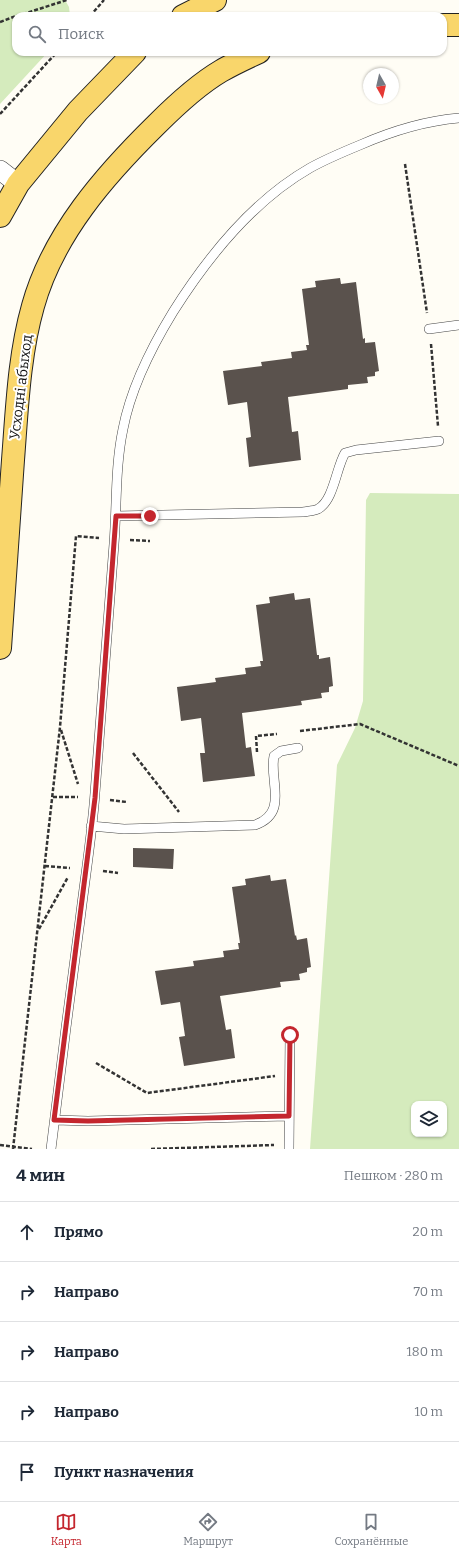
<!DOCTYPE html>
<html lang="ru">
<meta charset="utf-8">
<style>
body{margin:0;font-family:Bitter,serif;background:#f2f2f3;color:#1f2937}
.controls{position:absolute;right:12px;bottom:12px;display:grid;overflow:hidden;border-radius:8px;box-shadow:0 1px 3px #0004}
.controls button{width:36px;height:36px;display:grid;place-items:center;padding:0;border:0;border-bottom:1px solid #e0e1e3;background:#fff;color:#1f2937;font:20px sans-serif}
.compass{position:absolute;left:363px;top:68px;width:36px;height:36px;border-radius:50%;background:#fff;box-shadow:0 1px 3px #0004;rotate:172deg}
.stop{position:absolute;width:12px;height:12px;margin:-9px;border:3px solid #c4262e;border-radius:50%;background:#fff}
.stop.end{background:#c4262e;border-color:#fff;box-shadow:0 1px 4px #0008}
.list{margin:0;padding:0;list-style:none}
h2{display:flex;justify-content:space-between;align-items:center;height:52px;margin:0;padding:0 16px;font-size:17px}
h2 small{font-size:13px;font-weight:400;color:#747a83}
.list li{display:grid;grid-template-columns:26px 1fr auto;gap:12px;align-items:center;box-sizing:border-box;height:60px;padding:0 16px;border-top:1px solid #e0e1e3}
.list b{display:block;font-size:15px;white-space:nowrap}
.list em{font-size:13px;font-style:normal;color:#747a83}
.icon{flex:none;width:22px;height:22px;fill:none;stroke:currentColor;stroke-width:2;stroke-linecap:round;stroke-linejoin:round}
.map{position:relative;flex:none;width:459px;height:1149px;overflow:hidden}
.search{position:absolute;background:#fff;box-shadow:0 1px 3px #0004;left:12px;right:12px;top:12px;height:44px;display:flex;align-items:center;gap:10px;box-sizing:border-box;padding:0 14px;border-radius:12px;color:#747a83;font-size:15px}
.sheet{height:352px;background:#fff}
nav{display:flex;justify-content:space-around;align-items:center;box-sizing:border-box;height:56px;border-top:1px solid #e0e1e3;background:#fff;font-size:11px;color:#747a83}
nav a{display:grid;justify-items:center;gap:2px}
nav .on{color:#c4262e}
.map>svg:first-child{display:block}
.green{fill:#d5ebbd;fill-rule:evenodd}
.building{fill:#5a524d}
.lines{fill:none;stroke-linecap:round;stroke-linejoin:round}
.service-casing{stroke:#444;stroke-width:10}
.minor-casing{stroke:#444;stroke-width:20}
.primary-casing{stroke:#222;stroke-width:24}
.path{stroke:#333;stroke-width:2.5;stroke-dasharray:4 2;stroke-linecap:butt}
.service{stroke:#fff;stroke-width:9}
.minor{stroke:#fff;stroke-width:19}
.primary{stroke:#f9d66b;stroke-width:22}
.route{stroke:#c4262e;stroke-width:5}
.labels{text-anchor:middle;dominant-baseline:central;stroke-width:4;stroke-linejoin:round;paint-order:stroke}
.street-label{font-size:14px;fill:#111;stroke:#fff}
</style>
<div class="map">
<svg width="459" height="1149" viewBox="0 0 459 1149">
<rect width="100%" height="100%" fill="#fffdf5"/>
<path class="green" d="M 0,0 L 65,0 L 69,7 L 70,16 L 16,16 L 16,52 L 48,52 L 0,104 Z
M 370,493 L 459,494 L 459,1149 L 310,1149 L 337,765 L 355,728 L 363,701 L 366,500 ZM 414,1104 L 444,1104 L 444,1134 L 414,1134 Z"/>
<path class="building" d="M 340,278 L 341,284 L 356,282 L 363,339 L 365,338 L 365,343 L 375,342 L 379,371 L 375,372 L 375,376 L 367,377 L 368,383 L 348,385 L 348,389 L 288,397 L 292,432 L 298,431 L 301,460 L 249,467 L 246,438 L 251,437 L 247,402 L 228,405 L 223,371 L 262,366 L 261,362 L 292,358 L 291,352 L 307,350 L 306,345 L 309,345 L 302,289 L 316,287 L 315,281 Z
M 294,593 L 295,600 L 310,598 L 317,655 L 319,655 L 319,659 L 330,657 L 333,686 L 329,687 L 329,692 L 321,693 L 322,698 L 301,701 L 302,705 L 242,713 L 246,748 L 251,747 L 255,776 L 203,782 L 200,753 L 205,753 L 201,718 L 181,721 L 177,687 L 216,682 L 215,678 L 246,674 L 245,668 L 261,666 L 260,661 L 263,661 L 256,605 L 270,603 L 269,597 Z
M 133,848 L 174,849 L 173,869 L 133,867 Z
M 270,875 L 271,881 L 286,879 L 295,936 L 296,935 L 297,940 L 307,938 L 311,967 L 307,968 L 307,972 L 299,974 L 300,980 L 280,982 L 281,987 L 220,996 L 226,1030 L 231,1029 L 235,1058 L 184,1066 L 179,1037 L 185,1036 L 180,1002 L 161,1005 L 155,971 L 194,966 L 193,961 L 224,957 L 223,951 L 239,949 L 238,943 L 240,943 L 232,887 L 246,885 L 245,879 Z"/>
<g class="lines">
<defs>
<path id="service" d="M 429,329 L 459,325
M 116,516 L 303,512 C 308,511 314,511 318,509 C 334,500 336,468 345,453 L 356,450 L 439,441
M 91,826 L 124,829 L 255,825 C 289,813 269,781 274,756 L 281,751 L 298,748
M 55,1120 L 88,1121 L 289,1116
M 51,1149 C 60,1073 70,996 80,920 C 85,878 92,835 95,793 C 102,710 108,627 114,544 C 117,506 115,467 123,429 C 131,387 151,348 173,312 C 207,258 254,200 310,168 C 326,159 343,152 360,145 C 392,131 424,121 459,118
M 289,1149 L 290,1035"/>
<path id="minor" d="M 0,170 L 18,184"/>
<path id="primary" d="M 183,16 L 215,0
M 443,25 L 459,25
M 0,216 L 18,184 L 78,111 L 135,52
M 0,648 C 4,585 9,523 13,460 C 17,409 19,355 33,306 C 53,234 105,175 157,124 C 175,106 199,84 221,71 C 233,64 246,58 259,52"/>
</defs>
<use href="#service" class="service-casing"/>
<use href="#minor" class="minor-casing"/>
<use href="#primary" class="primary-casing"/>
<path class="path" d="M 17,16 L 67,0
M 90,16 L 104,0
M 0,22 L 16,16
M 0,114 L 57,52
M 405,164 L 427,313
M 431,344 L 438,426
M 130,540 L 150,541
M 61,730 L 78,784
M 300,731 L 360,724 L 459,766
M 257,752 L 256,736 L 277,734
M 133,753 L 179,812
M 53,797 L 78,797
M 110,800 L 127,802
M 45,866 L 70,868
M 103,871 L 118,873
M 39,929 L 68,877
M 96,1063 L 147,1093 L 275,1076
M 0,1145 L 32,1149
M 13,1149 L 60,727 L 76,536 L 99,538
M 151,1149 L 274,1145"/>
<use href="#service" class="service"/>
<use href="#minor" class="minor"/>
<use href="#primary" class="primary"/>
</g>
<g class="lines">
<path class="route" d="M 150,516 L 116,516 L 95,798 L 54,1120 L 88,1121 L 289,1116 L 290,1035"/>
</g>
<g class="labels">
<g class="street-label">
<text transform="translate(21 387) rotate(-83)">Усходні абыход</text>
</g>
</g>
</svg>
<div class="controls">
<button><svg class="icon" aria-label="layers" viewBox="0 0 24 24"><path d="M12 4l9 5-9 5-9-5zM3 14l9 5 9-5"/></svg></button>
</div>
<svg class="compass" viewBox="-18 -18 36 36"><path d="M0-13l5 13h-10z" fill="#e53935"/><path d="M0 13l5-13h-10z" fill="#747a83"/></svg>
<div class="stop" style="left:290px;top:1035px"></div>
<div class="stop end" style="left:150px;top:516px"></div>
<div class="search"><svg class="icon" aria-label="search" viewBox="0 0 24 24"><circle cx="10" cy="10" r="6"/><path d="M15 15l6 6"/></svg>Поиск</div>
</div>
<section class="sheet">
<h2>4 мин<small>Пешком · 280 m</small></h2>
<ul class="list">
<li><svg class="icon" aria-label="ahead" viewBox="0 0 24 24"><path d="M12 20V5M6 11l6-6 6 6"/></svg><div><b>Прямо</b></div><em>20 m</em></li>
<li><svg class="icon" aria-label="right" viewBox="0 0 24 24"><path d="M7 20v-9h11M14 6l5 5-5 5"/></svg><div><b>Направо</b></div><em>70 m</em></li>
<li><svg class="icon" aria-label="right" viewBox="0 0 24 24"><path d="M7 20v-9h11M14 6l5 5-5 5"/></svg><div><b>Направо</b></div><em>180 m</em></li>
<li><svg class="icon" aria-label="right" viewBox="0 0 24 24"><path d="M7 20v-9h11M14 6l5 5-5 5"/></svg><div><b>Направо</b></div><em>10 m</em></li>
<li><svg class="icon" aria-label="arrive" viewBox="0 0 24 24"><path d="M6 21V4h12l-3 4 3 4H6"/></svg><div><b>Пункт назначения</b></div></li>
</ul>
</section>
<nav>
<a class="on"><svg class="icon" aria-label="map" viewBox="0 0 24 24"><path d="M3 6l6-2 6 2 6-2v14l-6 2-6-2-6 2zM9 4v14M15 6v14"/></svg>Карта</a>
<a><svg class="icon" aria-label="directions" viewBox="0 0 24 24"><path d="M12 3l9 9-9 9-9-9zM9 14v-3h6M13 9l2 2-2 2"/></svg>Маршрут</a>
<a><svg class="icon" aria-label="saved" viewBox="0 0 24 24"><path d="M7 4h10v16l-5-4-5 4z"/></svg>Сохранённые</a>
</nav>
